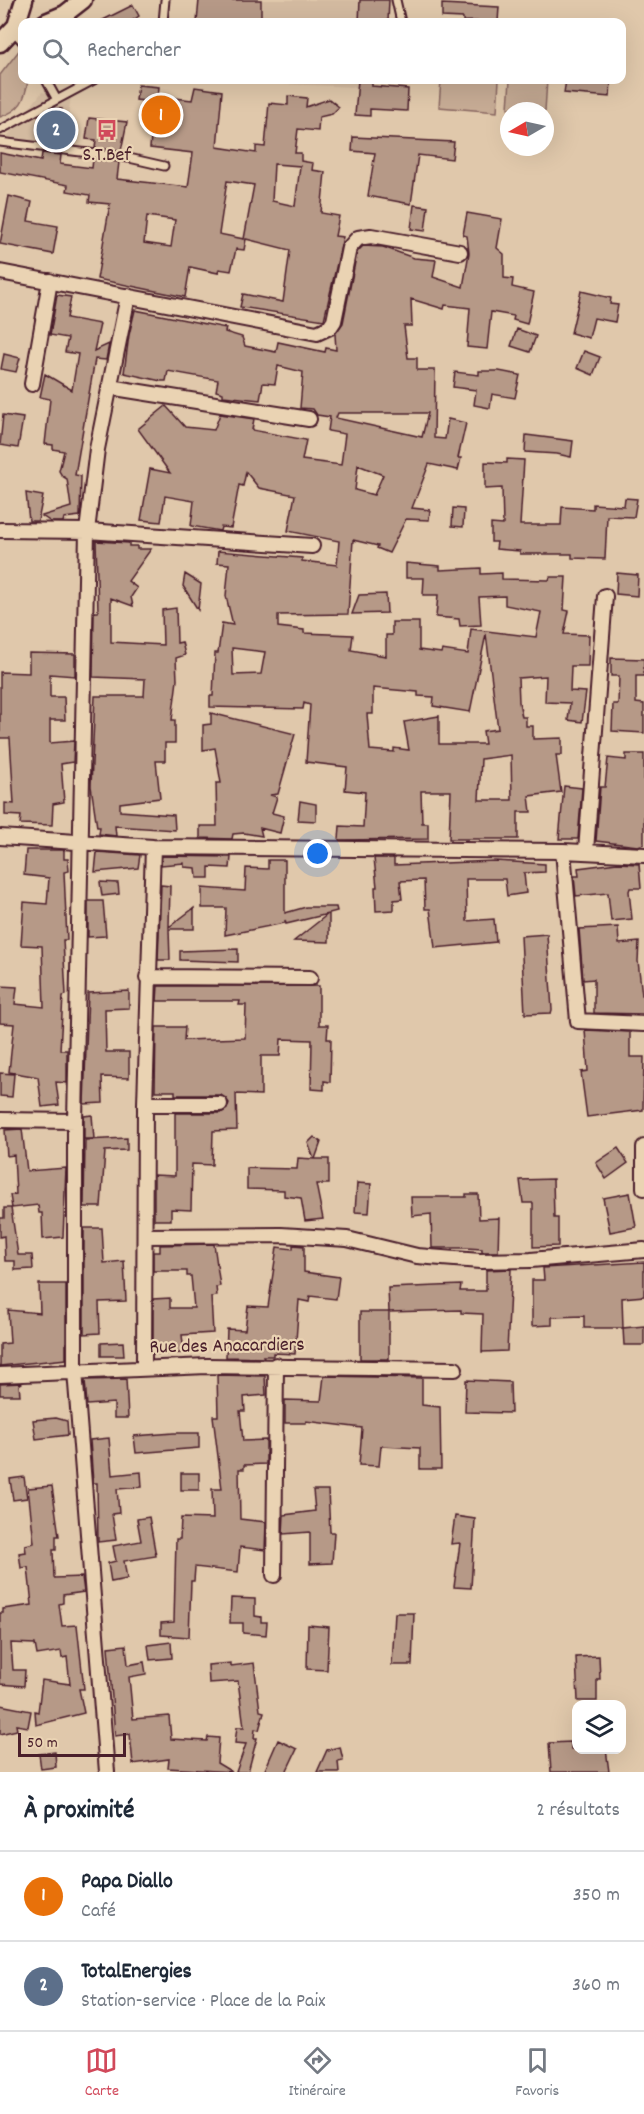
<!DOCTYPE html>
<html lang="fr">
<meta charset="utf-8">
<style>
body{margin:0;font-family:Dekko,sans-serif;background:#f6f6f7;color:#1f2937}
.controls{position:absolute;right:18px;bottom:18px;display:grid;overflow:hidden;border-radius:12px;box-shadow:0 6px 24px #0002}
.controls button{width:54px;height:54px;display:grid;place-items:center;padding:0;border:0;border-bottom:2px solid #e0e1e3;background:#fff;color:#1f2937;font:30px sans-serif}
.compass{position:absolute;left:500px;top:102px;width:54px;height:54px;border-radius:50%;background:#fff;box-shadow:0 6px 24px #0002;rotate:261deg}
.scale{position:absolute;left:18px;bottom:15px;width:108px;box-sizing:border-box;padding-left:6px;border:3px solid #4a1f2b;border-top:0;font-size:16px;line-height:21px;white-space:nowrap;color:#4a1f2b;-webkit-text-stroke:4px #ead3b3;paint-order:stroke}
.you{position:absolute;left:318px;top:854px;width:21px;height:21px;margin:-15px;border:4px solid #fff;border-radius:50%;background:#1a73e8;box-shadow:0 0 0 9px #1a73e833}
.badge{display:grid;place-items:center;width:39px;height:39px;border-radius:50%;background:#d1495b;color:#fff;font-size:20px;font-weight:700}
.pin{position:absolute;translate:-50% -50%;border:3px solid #fff;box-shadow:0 2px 6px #0006}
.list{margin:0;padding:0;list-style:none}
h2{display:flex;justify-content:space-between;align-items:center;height:78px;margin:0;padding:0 24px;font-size:26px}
h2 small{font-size:20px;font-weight:400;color:#747a83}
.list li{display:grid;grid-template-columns:39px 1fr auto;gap:18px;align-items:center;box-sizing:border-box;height:90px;padding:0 24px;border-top:2px solid #e0e1e3}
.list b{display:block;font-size:22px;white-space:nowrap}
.list p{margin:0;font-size:20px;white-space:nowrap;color:#747a83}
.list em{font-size:20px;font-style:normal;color:#747a83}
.icon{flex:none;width:33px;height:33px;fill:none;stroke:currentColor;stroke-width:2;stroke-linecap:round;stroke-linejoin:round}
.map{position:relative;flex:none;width:644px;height:1772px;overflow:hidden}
.search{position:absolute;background:#fff;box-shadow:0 6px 24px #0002;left:18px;right:18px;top:18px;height:66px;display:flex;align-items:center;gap:15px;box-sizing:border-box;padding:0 21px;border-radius:12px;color:#747a83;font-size:22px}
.sheet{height:258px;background:#fff}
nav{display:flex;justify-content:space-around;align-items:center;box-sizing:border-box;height:84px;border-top:2px solid #e0e1e3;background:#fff;font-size:16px;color:#747a83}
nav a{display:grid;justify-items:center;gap:3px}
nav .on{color:#d1495b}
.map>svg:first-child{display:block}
.built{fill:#d3baa0}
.green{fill:#c7ac95;stroke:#886660;stroke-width:1.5}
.building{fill:#b69987;stroke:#4a1f2b;stroke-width:1.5;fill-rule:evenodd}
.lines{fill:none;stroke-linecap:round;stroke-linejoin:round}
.service-casing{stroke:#4a1f2b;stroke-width:11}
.minor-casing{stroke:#4a1f2b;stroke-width:18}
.tertiary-casing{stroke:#4a1f2b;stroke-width:21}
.service{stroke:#ead3b3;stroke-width:7}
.minor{stroke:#ead3b3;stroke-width:14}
.tertiary{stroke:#ead3b3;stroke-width:16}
.labels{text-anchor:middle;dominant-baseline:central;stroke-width:4.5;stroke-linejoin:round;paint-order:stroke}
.poi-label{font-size:20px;fill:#4a1f2b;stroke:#ead3b3}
.street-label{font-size:20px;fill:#4a1f2b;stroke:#ead3b3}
</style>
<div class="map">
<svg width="644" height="1772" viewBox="0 0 644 1772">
<rect width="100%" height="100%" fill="#e0c8ab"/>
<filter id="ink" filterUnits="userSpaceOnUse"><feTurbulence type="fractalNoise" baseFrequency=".0167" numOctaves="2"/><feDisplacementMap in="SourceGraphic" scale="12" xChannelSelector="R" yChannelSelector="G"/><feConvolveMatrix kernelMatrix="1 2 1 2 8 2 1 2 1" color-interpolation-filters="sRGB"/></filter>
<g filter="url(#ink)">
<path class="built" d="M 262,0 L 361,0 L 360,22 L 261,22 Z
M 259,80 L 358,80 L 357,87 L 258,83 Z
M 42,92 L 71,97 L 63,148 L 6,138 Z"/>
<path class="green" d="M 21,48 L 22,80 L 28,80 C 25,100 21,110 0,117 L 0,75 Z
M 441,80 L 499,80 L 497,112 L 439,107 Z
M 510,80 L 547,80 L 545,111 L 508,108 Z"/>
<path class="building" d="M 199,0 L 261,0 L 261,22 L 197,22 Z
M 360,0 L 389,0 L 388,22 L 359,22 Z
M 442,4 L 499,7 L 498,22 L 463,21 L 463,18 L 442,17 Z
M 133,5 L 139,16 L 130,22 L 99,22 Z
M 358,80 L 372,80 L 372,86 L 408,89 L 407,111 L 370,109 L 370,116 L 355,115 Z
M 566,80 L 611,80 L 610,97 L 564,93 Z
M 138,85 L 159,87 L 158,96 L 192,100 L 195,87 L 222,91 L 217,147 L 256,153 L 256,146 L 265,147 L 269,103 L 288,105 L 288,96 L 307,98 L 306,107 L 329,99 L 339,107 L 332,114 L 319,117 L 318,131 L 298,129 L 295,153 L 301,153 L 301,161 L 313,163 L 312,170 L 325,172 L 321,213 L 339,216 L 335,236 L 343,237 L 324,320 L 240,307 L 243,294 L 283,302 L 290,250 L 246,239 L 244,250 L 236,249 L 231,271 L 219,269 L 218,273 L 190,267 L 185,297 L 97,279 L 110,204 L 89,202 L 90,195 L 67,191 L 68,185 L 0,172 L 0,153 L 41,161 L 42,153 L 61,155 L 60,164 L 92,168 L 93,159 L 119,162 L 117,179 L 188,187 L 193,153 L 150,148 L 153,115 L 143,114 L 144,101 L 136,100 ZM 274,164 L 300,166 L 295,206 L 272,201 ZM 227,181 L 254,185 L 244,239 L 219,234 ZM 147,216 L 175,220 L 171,247 L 144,243 Z
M 54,108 L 62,109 L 59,127 L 66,128 L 63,144 L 44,142 L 49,110 Z
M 89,118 L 127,122 L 121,151 L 95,148 L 96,140 L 86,139 Z
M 353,137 L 454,142 L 452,159 L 418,155 L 411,204 L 368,196 L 375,153 L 352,151 Z
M 9,196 L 32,202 L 28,221 L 58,226 L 53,254 L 0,244 Z
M 414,205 L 428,207 L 425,231 L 411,229 Z
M 467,213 L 502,219 L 497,248 L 504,254 L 504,278 L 513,279 L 512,287 L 534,292 L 527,324 L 513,320 L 514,316 L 491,312 L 487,349 L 467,347 L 470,308 L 445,305 L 444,309 L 411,299 L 412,326 L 404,326 L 408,358 L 417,358 L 417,370 L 435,370 L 434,438 L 445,439 L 448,419 L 466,423 L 458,458 L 461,458 L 458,470 L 429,464 L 412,508 L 430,510 L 429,520 L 406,519 L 389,553 L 377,548 L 378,546 L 353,540 L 348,614 L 278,615 L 278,627 L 304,630 L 304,633 L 353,635 L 351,650 L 386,656 L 386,635 L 392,635 L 392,622 L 419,622 L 419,650 L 441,653 L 442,650 L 468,654 L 471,629 L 536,637 L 541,612 L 505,605 L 505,596 L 479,597 L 481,625 L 460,626 L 459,619 L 436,617 L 438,595 L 423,595 L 424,578 L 406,578 L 406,563 L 440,566 L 440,570 L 481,568 L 481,574 L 502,573 L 502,579 L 549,580 L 550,577 L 566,577 L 564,610 L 569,611 L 564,634 L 589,635 L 588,666 L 571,666 L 570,691 L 586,692 L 582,722 L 568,720 L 570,703 L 545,702 L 546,676 L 518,678 L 519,702 L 522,717 L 526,717 L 526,726 L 533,726 L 533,739 L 562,738 L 562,755 L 556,755 L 561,792 L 529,796 L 531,812 L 518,812 L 518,839 L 449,839 L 451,791 L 421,791 L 422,823 L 428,823 L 428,839 L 339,840 L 340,826 L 363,827 L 365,792 L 345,790 L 347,767 L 306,762 L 310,705 L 304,703 L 303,709 L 210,707 L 210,696 L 213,696 L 215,653 L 218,653 L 222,623 L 233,625 L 226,596 L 229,564 L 217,563 L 218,551 L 302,558 L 302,561 L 337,565 L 339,541 L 288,531 L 295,495 L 259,488 L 246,472 L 243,486 L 239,485 L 231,528 L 221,527 L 220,531 L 191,526 L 194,501 L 165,496 L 161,522 L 141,520 L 150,469 L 170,473 L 138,429 L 166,406 L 185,427 L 214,430 L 220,414 L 254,419 L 252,430 L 306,440 L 302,460 L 341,465 L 345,434 L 328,431 L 330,417 L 317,415 L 313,409 L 300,408 L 303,372 L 278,366 L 275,384 L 263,383 L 260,400 L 223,396 L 223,393 L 216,391 L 218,380 L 168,371 L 166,381 L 161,381 L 124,373 L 129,335 L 135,310 L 226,328 L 225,332 L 242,337 L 245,346 L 276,352 L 278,342 L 325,352 L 326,348 L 336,350 L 335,334 L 343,323 L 357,252 L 363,246 L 383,247 L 414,258 L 436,260 L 433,277 L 463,287 L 469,253 L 467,236 L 463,235 ZM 338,413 L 428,413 L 422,437 L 336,418 ZM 358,465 L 383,475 L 374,495 L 355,490 ZM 486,634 L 498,729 L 483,731 L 485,744 L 439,744 L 439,716 L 404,722 L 409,750 L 394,748 L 394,752 L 370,750 L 367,714 L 373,714 L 373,688 L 418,692 L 418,696 L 434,697 L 433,706 L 470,712 ZM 232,648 L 265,652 L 261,674 L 233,675 ZM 511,755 L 512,800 L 479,800 L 481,759 Z
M 581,291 L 611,298 L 610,304 L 618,305 L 615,322 L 594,318 L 589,338 L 571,333 Z
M 57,295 L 71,297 L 67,318 L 100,324 L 94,351 L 109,344 L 106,360 L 95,359 L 75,475 L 81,476 L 80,516 L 64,518 L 63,522 L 51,522 L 42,516 L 71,507 L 67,479 L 62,476 L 59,471 L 64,451 L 53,449 L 53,445 L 45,444 L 50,399 L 40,397 L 45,374 L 72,390 L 78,354 L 65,352 L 68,338 L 50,335 Z
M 517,329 L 536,336 L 530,352 L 511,346 Z
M 584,351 L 600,357 L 593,375 L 577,368 Z
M 4,354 L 20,358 L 16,372 L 1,369 Z
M 479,371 L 499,371 L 520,375 L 515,398 L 492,394 L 490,408 L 474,405 L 476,390 L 453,387 L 455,372 L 479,375 Z
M 3,415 L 23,418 L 18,448 L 0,445 Z
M 526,435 L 573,441 L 571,457 L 557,454 L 525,452 Z
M 507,459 L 524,460 L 520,525 L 561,525 L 562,507 L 593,509 L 593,504 L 624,506 L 625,498 L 637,499 L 634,517 L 607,516 L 605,559 L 572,558 L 572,554 L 520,554 L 520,551 L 496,549 L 497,542 L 491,542 L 491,524 L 503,525 L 502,488 L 485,489 L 485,462 L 507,463 Z
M 26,493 L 43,496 L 38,521 L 29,521 Z
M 453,508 L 464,509 L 463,527 L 452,526 Z
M 96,541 L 129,543 L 129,546 L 137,546 L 137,549 L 151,549 L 128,581 L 137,588 L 131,597 L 133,606 L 111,598 L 111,642 L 163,645 L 162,610 L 176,608 L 177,643 L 182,642 L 185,655 L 176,658 L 177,680 L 172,720 L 175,720 L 175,743 L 165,743 L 165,761 L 156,761 L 160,798 L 120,803 L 120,811 L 174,815 L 175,830 L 115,826 L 116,836 L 99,834 L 100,827 L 97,827 L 91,786 L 95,696 L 144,696 L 145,679 L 93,677 L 94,612 L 98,612 Z
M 617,573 L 638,575 L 637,596 L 616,594 Z
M 185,574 L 201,584 L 198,610 L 183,586 Z
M 386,594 L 387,613 L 352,614 L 359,595 Z
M 29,653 L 75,654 L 75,676 L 50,674 L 50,697 L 64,697 L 65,720 L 50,720 L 50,743 L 74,741 L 73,762 L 61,764 L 64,802 L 53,804 L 52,825 L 20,824 L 21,816 L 5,815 L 5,803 L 14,804 L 10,738 L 0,738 L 0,672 L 29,673 Z
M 611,658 L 644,659 L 644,676 L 636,676 L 636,703 L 644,704 L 644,733 L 612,731 L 613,704 L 618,704 L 619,676 L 611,676 Z
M 211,713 L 295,734 L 278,794 L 270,795 L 277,797 L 272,813 L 284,816 L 280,833 L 260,828 L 262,836 L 244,833 L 233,834 L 232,839 L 200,838 L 200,826 L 217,826 L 216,783 L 221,783 L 215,748 L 203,750 L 203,725 L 211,724 Z
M 626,754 L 644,754 L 644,844 L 638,846 L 596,841 L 600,787 L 605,787 L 608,758 L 626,760 Z
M 564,786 L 582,788 L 578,839 L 559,839 Z
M 300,801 L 316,804 L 316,821 L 298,820 Z
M 26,850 L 64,850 L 64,859 L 68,859 L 69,871 L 64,872 L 67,940 L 63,940 L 66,995 L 63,996 L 60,1050 L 67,1050 L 67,1083 L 56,1082 L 59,1105 L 42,1107 L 38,1077 L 9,1072 L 14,1024 L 0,1023 L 0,986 L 17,987 L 15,1004 L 44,1007 L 42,946 L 21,945 L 24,902 L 47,904 L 49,878 L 24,875 Z
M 97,852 L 140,855 L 138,868 L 95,872 Z
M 162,856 L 231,857 L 230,868 L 209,867 L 209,878 L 197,878 L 196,868 L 184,867 L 184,863 L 161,865 Z
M 374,858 L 394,858 L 394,865 L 495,861 L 545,864 L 545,872 L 524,873 L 526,893 L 507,896 L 505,879 L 466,879 L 467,921 L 494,919 L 496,942 L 435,948 L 430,909 L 425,909 L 424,880 L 400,881 L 402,899 L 394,900 L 394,910 L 376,911 L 375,887 L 377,887 Z
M 268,860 L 285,860 L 285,913 L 306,907 L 336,907 L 337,911 L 329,913 L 329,942 L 294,941 L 328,914 L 286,924 L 285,920 L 285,923 L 225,935 L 226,908 L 202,908 L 202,888 L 245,891 L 246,868 L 268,869 Z
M 617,863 L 639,864 L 641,888 L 630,888 L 629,891 L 632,919 L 611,921 L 608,893 L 576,896 L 574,876 L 579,876 L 578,868 Z
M 100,882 L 118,883 L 119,894 L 102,896 Z
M 161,885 L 170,886 L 169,927 L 194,908 L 194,929 L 169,929 L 170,960 L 158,960 Z
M 88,901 L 103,901 L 106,936 L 88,937 Z
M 618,927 L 619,944 L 639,942 L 638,961 L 642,995 L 644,995 L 644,1014 L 594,1013 L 594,979 L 583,980 L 579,929 Z
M 547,934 L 552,1010 L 551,1013 L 525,1014 L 521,936 Z
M 238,949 L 238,962 L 180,960 L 180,951 Z
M 158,986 L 319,986 L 319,1025 L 328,1025 L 327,1039 L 331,1039 L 330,1082 L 324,1081 L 324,1090 L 311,1089 L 312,1040 L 281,1039 L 280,1056 L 261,1056 L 261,1095 L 236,1094 L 237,1130 L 213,1131 L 212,1165 L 192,1164 L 191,1210 L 171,1209 L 171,1220 L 154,1220 L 154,1175 L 175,1176 L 175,1113 L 221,1113 L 227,1109 L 229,1103 L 221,1095 L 175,1095 L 175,1091 L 155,1091 L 156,1027 L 185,1027 L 184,1040 L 245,1038 L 246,1005 L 239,1005 L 240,1001 L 157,1001 Z
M 129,991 L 129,1008 L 105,1009 L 106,1052 L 129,1052 L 129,1078 L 102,1077 L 103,1103 L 84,1104 L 88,993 Z
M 585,1030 L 630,1032 L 630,1057 L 644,1057 L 643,1110 L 587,1117 L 581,1072 L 588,1071 Z
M 0,1073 L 14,1074 L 12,1097 L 0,1096 Z
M 92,1115 L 94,1139 L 84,1139 L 84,1116 Z
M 22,1129 L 27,1171 L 66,1168 L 63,1237 L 43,1239 L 42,1213 L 39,1213 L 38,1205 L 12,1208 L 10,1195 L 16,1194 L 14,1155 L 7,1156 L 5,1130 Z
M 314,1137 L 321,1142 L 315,1159 L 329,1159 L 329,1184 L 316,1184 L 323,1219 L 305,1221 L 301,1198 L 284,1196 L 284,1190 L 247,1189 L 247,1168 L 297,1169 L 298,1158 L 314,1159 L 308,1143 Z
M 127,1138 L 127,1150 L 105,1151 L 101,1207 L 84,1207 L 85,1140 Z
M 618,1148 L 628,1163 L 606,1179 L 596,1163 Z
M 553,1179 L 554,1218 L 558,1218 L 558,1246 L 533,1247 L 533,1203 L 523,1203 L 520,1180 Z
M 357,1183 L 371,1184 L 369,1213 L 355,1212 Z
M 630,1193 L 636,1227 L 610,1232 L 603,1198 Z
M 466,1194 L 478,1194 L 479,1219 L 499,1218 L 498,1252 L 482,1252 L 482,1249 L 466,1248 L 432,1248 L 431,1214 L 412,1216 L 411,1197 L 466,1197 Z
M 4,1208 L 11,1208 L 18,1255 L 32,1255 L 33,1269 L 15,1270 L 15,1261 L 5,1261 L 4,1236 L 0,1237 L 0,1218 L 4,1218 Z
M 84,1228 L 102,1228 L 104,1263 L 124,1261 L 126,1301 L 99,1302 L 100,1333 L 84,1334 Z
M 214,1244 L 220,1286 L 216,1287 L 217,1296 L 211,1297 L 213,1333 L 182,1335 L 184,1353 L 153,1354 L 153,1299 L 170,1298 L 170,1308 L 194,1308 L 191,1276 L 187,1276 L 187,1271 L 153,1271 L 153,1252 L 160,1252 L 160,1245 Z
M 293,1245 L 304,1246 L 304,1272 L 339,1277 L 336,1299 L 310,1296 L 309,1302 L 299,1300 L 295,1354 L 273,1353 L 273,1356 L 263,1356 L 264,1358 L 226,1357 L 227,1329 L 245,1330 L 248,1306 L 268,1307 L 277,1247 L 293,1249 Z
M 644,1262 L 644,1296 L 622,1298 L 623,1328 L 584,1328 L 584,1316 L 552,1317 L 552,1325 L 532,1326 L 532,1280 L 544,1280 L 543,1268 Z
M 511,1269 L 507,1351 L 482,1352 L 483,1314 L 461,1313 L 461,1310 L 389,1312 L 388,1288 L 461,1285 L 460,1291 L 486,1291 L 486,1270 Z
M 39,1284 L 66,1284 L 66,1359 L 0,1366 L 0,1344 L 10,1343 L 8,1310 L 40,1313 Z
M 360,1312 L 389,1312 L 389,1359 L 360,1359 Z
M 644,1326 L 644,1345 L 624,1345 L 623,1328 Z
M 123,1342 L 124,1356 L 101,1356 L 101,1343 Z
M 217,1375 L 265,1376 L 266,1395 L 244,1397 L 245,1411 L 240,1411 L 243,1441 L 266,1440 L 266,1464 L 244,1465 L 244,1469 L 239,1469 L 240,1519 L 266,1522 L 265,1550 L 240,1547 L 238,1572 L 195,1567 L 194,1581 L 191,1581 L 189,1637 L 161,1635 L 161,1623 L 174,1622 L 176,1539 L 180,1539 L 181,1518 L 213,1519 L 212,1489 L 222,1489 L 213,1416 L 218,1416 Z
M 324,1376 L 422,1378 L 422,1405 L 440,1407 L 441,1469 L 420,1469 L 420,1448 L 381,1446 L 379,1466 L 359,1465 L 362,1428 L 306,1421 L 306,1423 L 285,1423 L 285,1400 L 321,1401 Z
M 126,1379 L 128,1418 L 114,1418 L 114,1403 L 87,1405 L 85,1380 Z
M 466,1380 L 510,1382 L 511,1413 L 465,1412 Z
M 22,1383 L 19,1385 L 20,1395 L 0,1395 L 0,1384 Z
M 56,1418 L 67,1421 L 68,1435 L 36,1439 L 33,1420 Z
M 174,1433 L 199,1433 L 199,1448 L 136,1453 L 134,1436 Z
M 109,1438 L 112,1475 L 141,1472 L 142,1487 L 117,1489 L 119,1513 L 112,1514 L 116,1540 L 98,1542 L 97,1483 L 93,1483 L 90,1440 Z
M 181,1473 L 199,1473 L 199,1490 L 181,1490 Z
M 24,1477 L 27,1498 L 13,1500 L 10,1479 Z
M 52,1486 L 59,1536 L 56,1536 L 56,1550 L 53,1550 L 54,1578 L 82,1577 L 84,1592 L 63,1595 L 63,1603 L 59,1604 L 62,1626 L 77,1625 L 84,1689 L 79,1689 L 84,1713 L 36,1725 L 35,1711 L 38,1712 L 42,1680 L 70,1684 L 67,1657 L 62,1658 L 61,1651 L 37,1655 L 35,1644 L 11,1643 L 13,1670 L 25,1670 L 24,1686 L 0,1684 L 0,1613 L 3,1613 L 3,1609 L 32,1605 L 28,1567 L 21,1568 L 19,1553 L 26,1552 L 25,1545 L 34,1543 L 28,1488 Z
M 313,1490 L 328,1490 L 330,1532 L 334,1532 L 332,1563 L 310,1564 L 310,1532 L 283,1534 L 284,1515 L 315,1511 Z
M 455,1516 L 475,1519 L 471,1588 L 454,1587 L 460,1543 L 451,1544 Z
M 149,1517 L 156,1556 L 124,1561 L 127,1579 L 111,1582 L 108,1563 L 116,1561 L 113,1546 L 141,1541 L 137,1519 Z
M 231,1598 L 255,1599 L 255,1616 L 261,1617 L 261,1622 L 267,1622 L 266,1635 L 243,1633 L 243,1623 L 230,1623 Z
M 395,1613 L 414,1613 L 412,1665 L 392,1665 Z
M 308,1625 L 329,1627 L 327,1670 L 307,1669 Z
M 171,1642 L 172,1658 L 150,1660 L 148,1645 Z
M 126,1645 L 128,1665 L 144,1662 L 146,1674 L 129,1677 L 133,1719 L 169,1716 L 171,1739 L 207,1741 L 208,1737 L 219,1738 L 217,1763 L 232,1772 L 168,1768 L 169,1759 L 133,1764 L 130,1734 L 115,1736 L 108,1647 Z
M 599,1656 L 600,1679 L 597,1679 L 597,1701 L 578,1701 L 576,1657 Z
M 231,1663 L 231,1666 L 254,1663 L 260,1711 L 264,1712 L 259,1730 L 255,1729 L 254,1738 L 257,1738 L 248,1772 L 236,1772 L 246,1744 L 235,1743 L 237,1727 L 244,1727 L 238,1681 L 209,1683 L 208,1665 Z
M 0,1705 L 31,1711 L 28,1727 L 16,1725 L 17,1730 L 0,1734 Z
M 278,1740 L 297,1749 L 286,1772 L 264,1772 Z
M 571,1742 L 571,1749 L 606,1749 L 609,1772 L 551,1772 L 549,1743 Z
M 340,1747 L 343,1760 L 338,1761 L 339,1772 L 317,1772 L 327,1750 Z
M 55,1752 L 56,1767 L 41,1769 L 39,1754 Z"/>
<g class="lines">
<defs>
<path id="service" d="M 396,0 L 401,22
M 163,22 L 165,0
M 13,31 L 22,41
M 46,80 L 56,98
M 0,130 L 94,80
M 0,142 L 129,158 L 164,166"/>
<path id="minor" d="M 0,272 L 317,333 L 330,327 L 334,321 L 349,248 L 358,238 L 371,236 L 460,252
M 32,384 L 50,281
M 109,387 L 309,419
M 0,530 L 87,531 L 312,546
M 0,837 L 153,847 L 563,851 L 644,855
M 563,851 L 578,1021 L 644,1024
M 586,851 L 605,596
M 147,977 L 310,978
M 145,1104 L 220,1104
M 0,1120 L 75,1121
M 644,1147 L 644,1188
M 145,1236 L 281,1235 L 347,1239 L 417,1256 L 480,1261 L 531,1260 L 644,1250
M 144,1368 L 145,1104 L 153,847
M 0,1375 L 207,1366 L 455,1369
M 274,1575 L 276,1365
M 107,1772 L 75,1371 L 75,1121 L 87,531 L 97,449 L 128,296"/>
<path id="tertiary" d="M 46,22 L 65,14 L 83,0
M 0,43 L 16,26 L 24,0"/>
</defs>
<use href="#service" class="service-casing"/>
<use href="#minor" class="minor-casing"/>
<use href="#tertiary" class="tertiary-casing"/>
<use href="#service" class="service"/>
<use href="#minor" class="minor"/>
<use href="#tertiary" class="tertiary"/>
</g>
</g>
<defs>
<symbol id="bus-bare" viewBox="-9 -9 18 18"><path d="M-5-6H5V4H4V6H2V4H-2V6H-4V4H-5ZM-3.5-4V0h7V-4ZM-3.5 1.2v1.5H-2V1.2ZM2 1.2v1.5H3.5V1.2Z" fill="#d1495b" stroke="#ead3b3" stroke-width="2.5" paint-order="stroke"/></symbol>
</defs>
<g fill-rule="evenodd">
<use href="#bus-bare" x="92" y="115" width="30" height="30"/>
</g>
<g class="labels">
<g class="poi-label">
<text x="107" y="156">S.T.Bef</text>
</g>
<g class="street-label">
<text transform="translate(227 1347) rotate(-1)">Rue des Anacardiers</text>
</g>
</g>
</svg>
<div class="controls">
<button><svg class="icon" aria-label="layers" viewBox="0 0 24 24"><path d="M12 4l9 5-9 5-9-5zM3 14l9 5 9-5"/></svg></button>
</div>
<svg class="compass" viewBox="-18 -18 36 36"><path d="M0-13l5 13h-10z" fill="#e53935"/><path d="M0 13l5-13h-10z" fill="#747a83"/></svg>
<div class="scale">50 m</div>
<div class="you"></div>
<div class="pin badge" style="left:161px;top:115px;background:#e8710a">1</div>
<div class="pin badge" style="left:56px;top:130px;background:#5c6f8a">2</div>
<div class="search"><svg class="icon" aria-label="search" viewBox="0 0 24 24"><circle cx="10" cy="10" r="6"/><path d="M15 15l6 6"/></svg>Rechercher</div>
</div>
<section class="sheet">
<h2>À proximité<small>2 résultats</small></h2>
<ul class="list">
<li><span class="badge" style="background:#e8710a">1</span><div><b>Papa Diallo</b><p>Café</p></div><em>350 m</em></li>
<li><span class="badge" style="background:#5c6f8a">2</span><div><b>TotalEnergies</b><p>Station-service · Place de la Paix</p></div><em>360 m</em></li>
</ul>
</section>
<nav>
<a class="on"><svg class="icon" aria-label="map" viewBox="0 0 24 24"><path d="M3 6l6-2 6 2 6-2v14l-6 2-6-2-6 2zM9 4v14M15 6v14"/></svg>Carte</a>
<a><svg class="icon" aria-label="directions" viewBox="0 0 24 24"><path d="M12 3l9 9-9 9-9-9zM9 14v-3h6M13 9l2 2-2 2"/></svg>Itinéraire</a>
<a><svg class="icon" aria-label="saved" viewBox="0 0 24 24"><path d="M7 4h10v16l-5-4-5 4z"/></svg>Favoris</a>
</nav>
